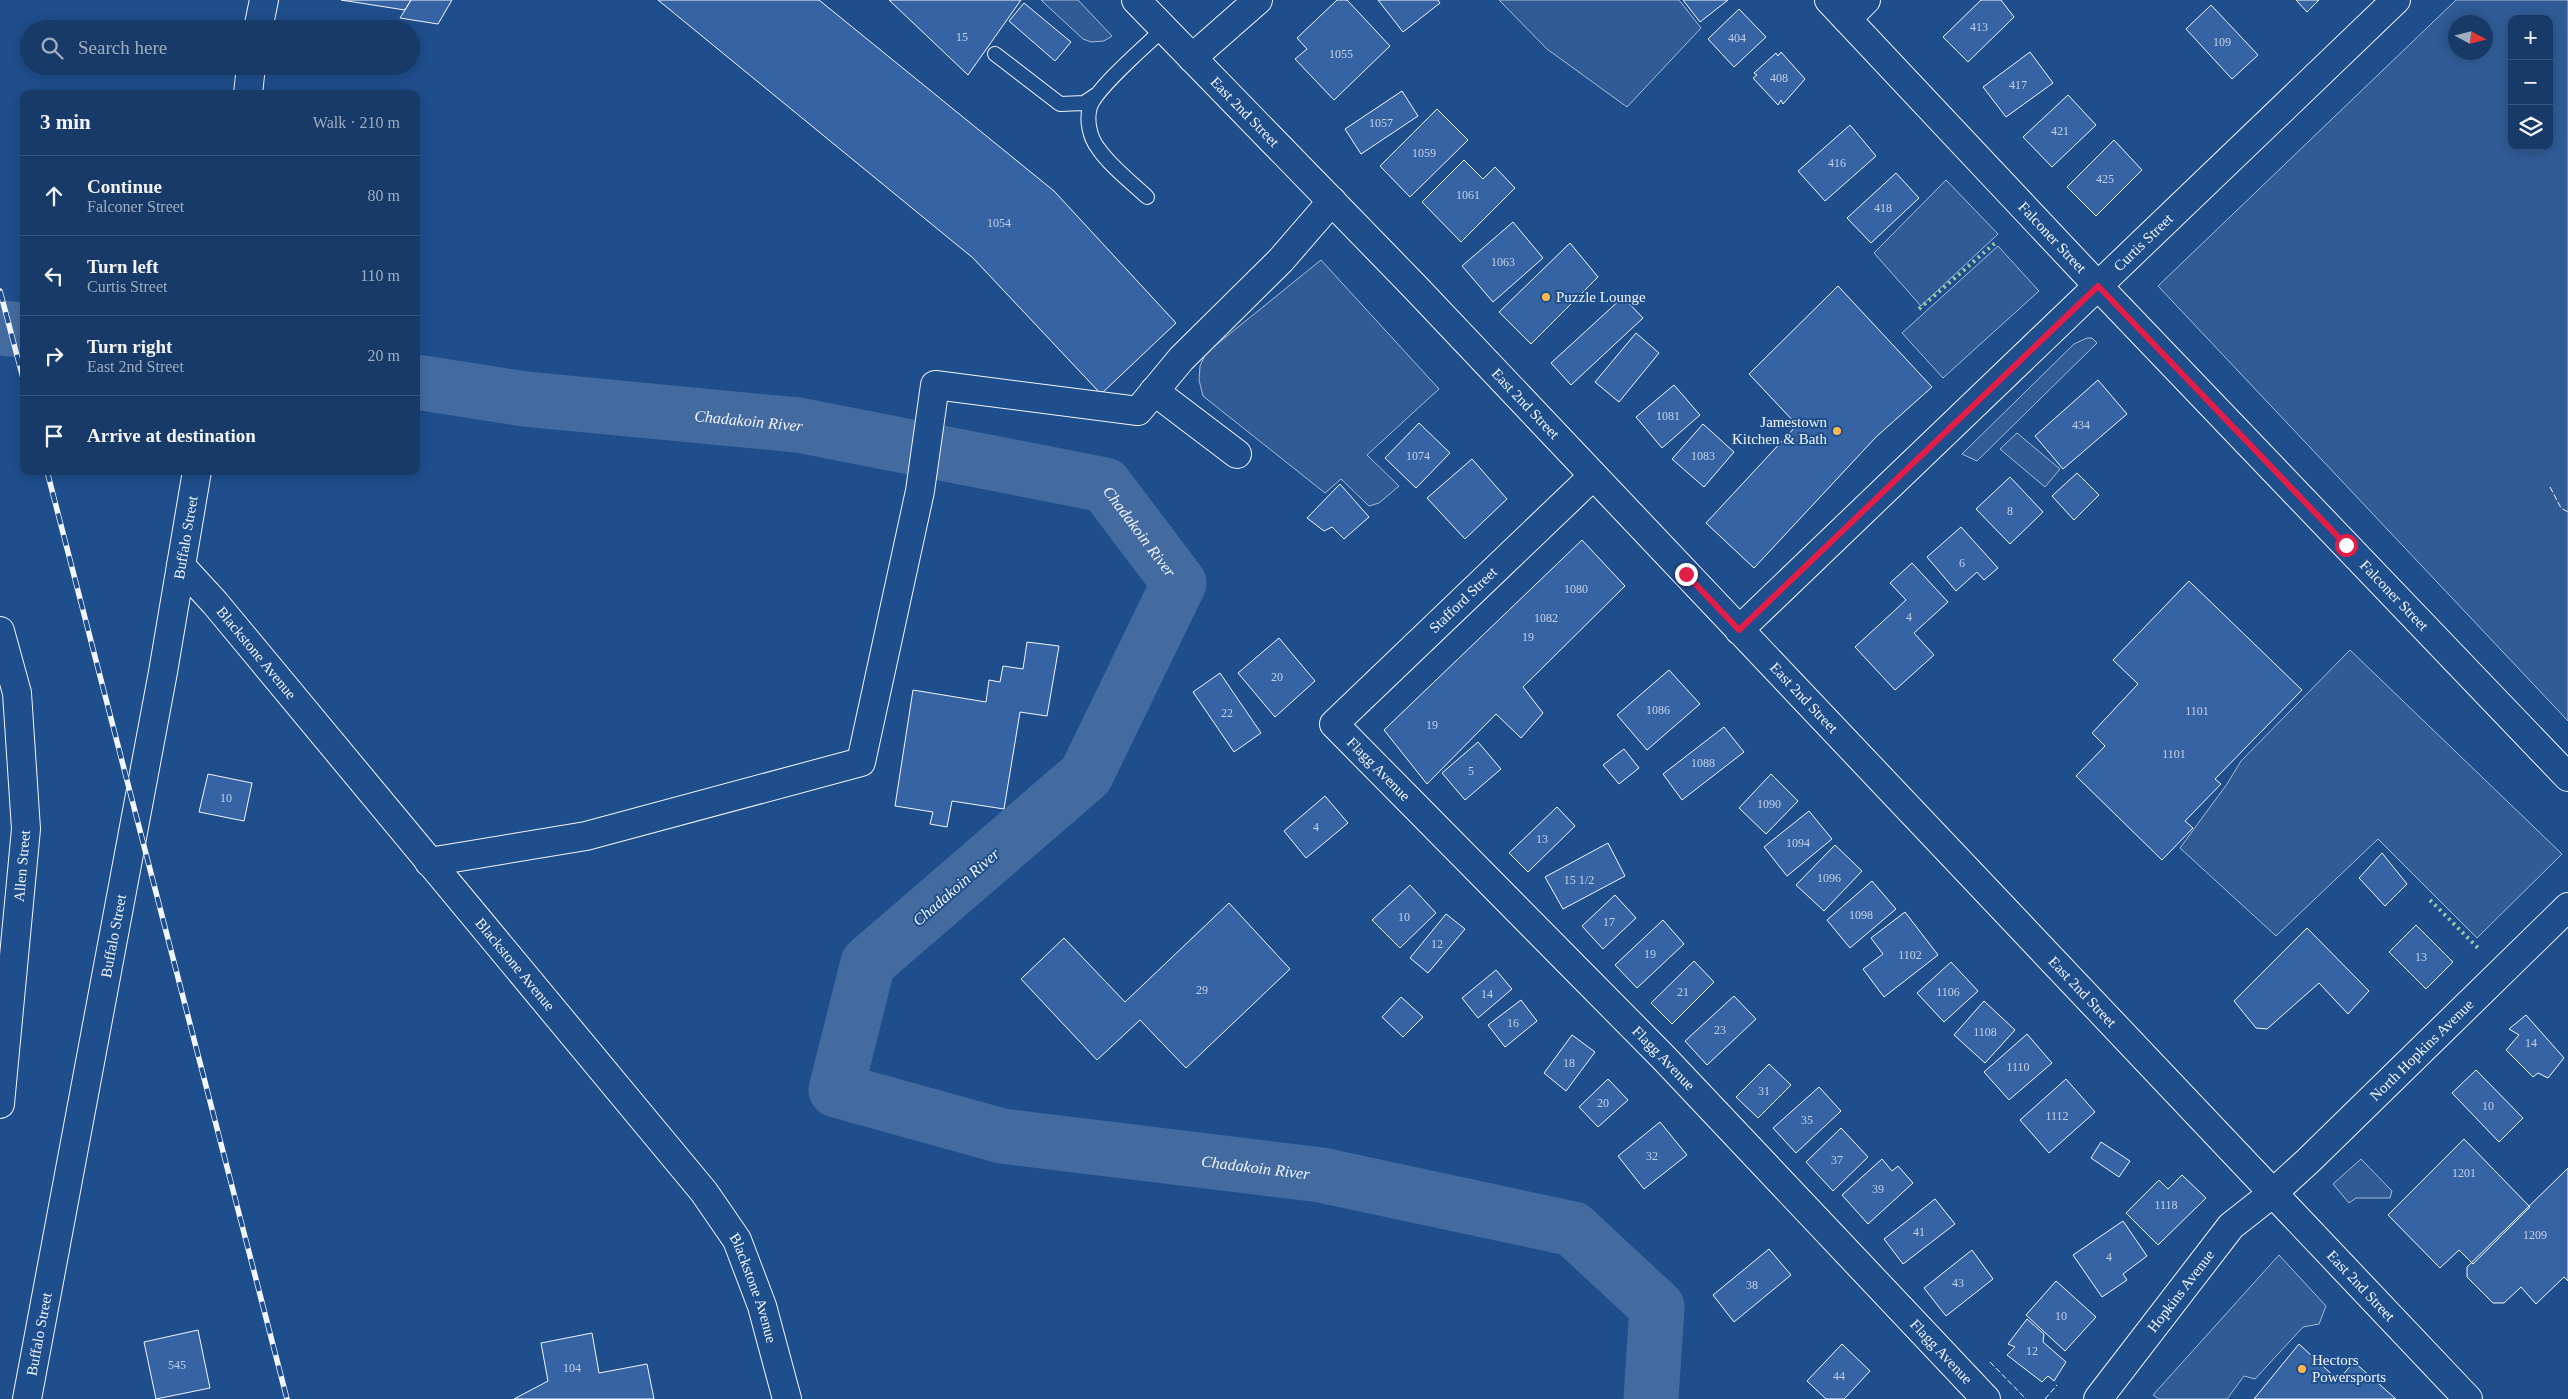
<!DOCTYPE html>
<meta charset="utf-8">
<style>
body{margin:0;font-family:"Times New Roman",serif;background:#244571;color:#f1f3f6}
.controls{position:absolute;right:15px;top:15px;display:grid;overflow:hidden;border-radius:10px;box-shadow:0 2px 12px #0003}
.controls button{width:45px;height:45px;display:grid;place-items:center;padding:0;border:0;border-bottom:1px solid #36547d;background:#173a69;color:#f1f3f6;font:25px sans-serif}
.compass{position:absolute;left:2448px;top:15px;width:45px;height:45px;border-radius:50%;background:#173a69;box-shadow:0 2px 12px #0003;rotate:97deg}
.stop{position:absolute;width:15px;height:15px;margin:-11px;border:4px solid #e11d48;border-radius:50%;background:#fff}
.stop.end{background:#e11d48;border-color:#fff;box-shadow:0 1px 5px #0008}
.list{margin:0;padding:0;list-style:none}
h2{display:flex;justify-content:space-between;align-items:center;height:65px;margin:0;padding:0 20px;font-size:21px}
h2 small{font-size:16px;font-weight:400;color:#9eadc0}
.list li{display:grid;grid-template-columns:32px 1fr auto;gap:15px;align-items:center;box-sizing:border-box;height:80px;padding:0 20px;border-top:1px solid #36547d}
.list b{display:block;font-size:19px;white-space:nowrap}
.list p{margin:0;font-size:16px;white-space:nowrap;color:#9eadc0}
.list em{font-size:16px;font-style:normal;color:#9eadc0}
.icon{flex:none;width:28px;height:28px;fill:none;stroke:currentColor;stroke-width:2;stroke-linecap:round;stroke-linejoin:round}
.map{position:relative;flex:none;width:2568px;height:1399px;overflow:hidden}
.search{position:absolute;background:#173a69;box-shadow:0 2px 12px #0003;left:20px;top:20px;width:400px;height:55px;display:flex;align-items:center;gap:12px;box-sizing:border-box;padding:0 18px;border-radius:28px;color:#9eadc0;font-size:19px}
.panel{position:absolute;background:#173a69;box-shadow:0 2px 12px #0003;left:20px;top:90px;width:400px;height:385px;border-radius:10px}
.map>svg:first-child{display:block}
.built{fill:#305b95;stroke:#a8bbd7;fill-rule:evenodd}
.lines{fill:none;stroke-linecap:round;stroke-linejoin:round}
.river{stroke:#446ba0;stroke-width:55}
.building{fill:#3563a3;stroke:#f2f6ff}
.service-casing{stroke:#f2f6ff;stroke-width:16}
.minor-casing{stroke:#f2f6ff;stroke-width:30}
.tertiary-casing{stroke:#f2f6ff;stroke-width:30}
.primary-casing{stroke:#f2f6ff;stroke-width:30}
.service{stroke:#1f4e8c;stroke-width:14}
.minor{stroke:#1f4e8c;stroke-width:28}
.tertiary{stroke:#1f4e8c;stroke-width:28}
.primary{stroke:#1f4e8c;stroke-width:28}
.rail-casing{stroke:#f2f6ff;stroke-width:5.5}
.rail{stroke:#1f4e8c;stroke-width:4;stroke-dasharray:11;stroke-linecap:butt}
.hedge{stroke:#97c8a6;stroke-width:4;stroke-dasharray:2.5 4;stroke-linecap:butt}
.fence{stroke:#f2f6ff;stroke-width:1;stroke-dasharray:6 2.5;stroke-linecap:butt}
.route{stroke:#e11d48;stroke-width:6}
.poi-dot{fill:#ffb74d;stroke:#1f4e8c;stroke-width:2}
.labels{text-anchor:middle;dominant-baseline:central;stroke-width:4;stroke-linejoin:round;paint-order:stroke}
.number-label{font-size:12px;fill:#c3d1e8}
.street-label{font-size:15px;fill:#f2f6ff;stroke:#1f4e8c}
.poi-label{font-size:15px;fill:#f2f6ff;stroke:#1f4e8c;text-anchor:start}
.water-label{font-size:16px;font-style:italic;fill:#f2f6ff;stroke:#1f4e8c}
</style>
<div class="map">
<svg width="2568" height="1399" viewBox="0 0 2568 1399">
<rect width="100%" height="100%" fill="#1f4e8c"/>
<path class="built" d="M 1041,0 L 1078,0 L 1112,36 L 1104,41 L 1091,42 L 1083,39 Z
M 1499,0 L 1679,0 L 1701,28 L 1627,107 L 1547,49 Z
M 2456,0 L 2568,0 L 2568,721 L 2158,286 ZM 2512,19 L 2549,19 L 2549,146 L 2512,146 ZM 2456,22 L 2486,22 L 2486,52 L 2456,52 Z
M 1946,180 L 1998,234 L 1921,306 L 1874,253 Z
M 1998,246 L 2039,291 L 1943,378 L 1902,333 Z
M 1321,260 L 1439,389 L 1367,455 L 1399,486 L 1379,503 L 1369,506 L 1341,479 L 1325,493 L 1203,396 L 1199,380 L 1200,366 L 1206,353 Z
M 2087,338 L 2092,338 L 2097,343 L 1977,461 L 1962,454 L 2074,344 Z
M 2017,433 L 2060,469 L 2045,487 L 2000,449 Z
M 2350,650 L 2562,854 L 2477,938 L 2378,839 L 2276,936 L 2180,848 L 2227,784 L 2241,761 Z
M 2361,1159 L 2392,1191 L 2390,1198 L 2356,1198 L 2349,1203 L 2333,1184 Z
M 2279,1255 L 2326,1306 L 2319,1324 L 2303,1327 L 2255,1379 L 2244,1376 L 2227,1399 L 2159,1399 L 2153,1395 Z"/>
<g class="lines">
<g class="river">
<path d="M 0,328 L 24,330"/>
<path id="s1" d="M 416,382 L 525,399 L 798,425 L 1105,485 L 1179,583 L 1086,775 L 868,963 L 836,1090 L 1002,1136 L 1321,1175 L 1573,1229 L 1657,1307 L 1651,1399"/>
</g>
</g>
<path class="building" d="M 341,0 L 411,0 L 405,10 Z
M 411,0 L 452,0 L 438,24 L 400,18 Z
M 658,0 L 819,0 L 1054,191 L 1176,323 L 1101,394 L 973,258 Z
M 889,0 L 1021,0 L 968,75 Z
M 1337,0 L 1347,0 L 1390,46 L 1334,100 L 1295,59 L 1307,49 L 1297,38 Z
M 1378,0 L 1438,0 L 1440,3 L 1403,32 Z
M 1683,0 L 1728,0 L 1700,22 Z
M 1981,0 L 2001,0 L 2014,17 L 1968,62 L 1943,37 Z
M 2296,0 L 2319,0 L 2307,12 Z
M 1024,3 L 1071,42 L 1055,61 L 1009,21 Z
M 2211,5 L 2258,55 L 2232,79 L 2186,29 Z
M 1739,9 L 1766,37 L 1734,67 L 1708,39 Z
M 1781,52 L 1805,79 L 1783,104 L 1781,100 L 1778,105 L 1753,78 L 1757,75 L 1754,73 L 1776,53 L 1778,56 Z
M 2030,52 L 2053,83 L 2006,117 L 1983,87 Z
M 1402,91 L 1418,116 L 1361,154 L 1345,129 Z
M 2068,95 L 2096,125 L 2052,167 L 2023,137 Z
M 1437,109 L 1468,140 L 1410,197 L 1380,166 Z
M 1850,125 L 1876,156 L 1825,201 L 1798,171 Z
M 2114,140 L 2142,170 L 2096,216 L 2067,187 Z
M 1464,160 L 1483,179 L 1495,167 L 1515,188 L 1461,242 L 1422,202 Z
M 1896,173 L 1919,198 L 1871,243 L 1847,218 Z
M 1513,222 L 1543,258 L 1493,302 L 1462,266 Z
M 1570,243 L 1598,277 L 1531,344 L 1499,312 Z
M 1838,286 L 1932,387 L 1876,437 L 1754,568 L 1706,523 L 1797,425 L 1749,374 Z
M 1623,297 L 1643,318 L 1571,385 L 1551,363 Z
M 1636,333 L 1659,353 L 1619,402 L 1595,382 Z
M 2098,380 L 2127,414 L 2063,469 L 2035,436 Z
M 1674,385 L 1700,415 L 1662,448 L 1636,417 Z
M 1419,423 L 1450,453 L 1416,488 L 1385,458 Z
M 1703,424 L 1734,452 L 1704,487 L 1672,459 Z
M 1472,459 L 1507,499 L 1465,539 L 1427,498 Z
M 2077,473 L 2099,495 L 2074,520 L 2052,496 Z
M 2010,477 L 2043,512 L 2010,544 L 1976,509 Z
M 1340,484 L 1369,517 L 1344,539 L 1332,527 L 1324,531 L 1307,518 Z
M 1961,527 L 1998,568 L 1984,580 L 1977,572 L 1956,591 L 1927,557 Z
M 1582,540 L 1625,586 L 1523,687 L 1543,713 L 1521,738 L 1496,714 L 1427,784 L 1384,730 Z
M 1912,563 L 1948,602 L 1914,633 L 1934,655 L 1895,690 L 1855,647 L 1906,600 L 1890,583 Z
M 2189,581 L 2302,690 L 2215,779 L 2221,784 L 2185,821 L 2193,828 L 2162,860 L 2076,776 L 2105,746 L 2092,733 L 2138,684 L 2113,660 Z
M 1279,638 L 1315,681 L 1275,717 L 1238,673 Z
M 1027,642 L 1059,646 L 1047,716 L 1020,712 L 1004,809 L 952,801 L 947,827 L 930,824 L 933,812 L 895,806 L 913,690 L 986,702 L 989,680 L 1000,682 L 1003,666 L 1023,669 Z
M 1669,670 L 1700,704 L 1647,750 L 1617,715 Z
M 1220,673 L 1261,733 L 1234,752 L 1193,692 Z
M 1724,727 L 1744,752 L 1682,800 L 1663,774 Z
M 1478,742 L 1501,769 L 1465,800 L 1442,773 Z
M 1624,749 L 1639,768 L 1619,784 L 1603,765 Z
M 208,774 L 252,783 L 244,821 L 199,812 Z
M 1771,774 L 1798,801 L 1766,834 L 1739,808 Z
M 1325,796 L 1348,823 L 1306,858 L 1284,831 Z
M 1557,807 L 1575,826 L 1528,872 L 1509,853 Z
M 1809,811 L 1832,839 L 1787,876 L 1764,847 Z
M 1608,843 L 1625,876 L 1563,909 L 1545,877 Z
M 1835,845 L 1862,871 L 1824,911 L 1796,885 Z
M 2382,853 L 2407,884 L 2385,906 L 2359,878 Z
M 1872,881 L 1896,909 L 1850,948 L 1827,920 Z
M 1410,885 L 1436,913 L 1400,948 L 1372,920 Z
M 1615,895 L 1636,918 L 1603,949 L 1582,926 Z
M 1229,903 L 1290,969 L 1186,1068 L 1140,1020 L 1097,1060 L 1021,979 L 1064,938 L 1125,1002 Z
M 1905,912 L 1938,955 L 1884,997 L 1863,969 L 1883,954 L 1871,938 Z
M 1446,914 L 1465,929 L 1428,973 L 1410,958 Z
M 1663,920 L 1684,944 L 1637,988 L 1615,965 Z
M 2416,925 L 2453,962 L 2426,989 L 2389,952 Z
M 2307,928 L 2369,991 L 2348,1014 L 2319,983 L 2267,1029 L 2256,1028 L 2234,1001 Z
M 1694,961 L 1714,982 L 1672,1024 L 1651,1003 Z
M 1951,962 L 1978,991 L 1944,1022 L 1917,993 Z
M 1496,970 L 1512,989 L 1478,1018 L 1462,998 Z
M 1734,996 L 1756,1019 L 1707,1065 L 1685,1041 Z
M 1401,997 L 1423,1017 L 1403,1037 L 1382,1017 Z
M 1521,1000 L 1537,1021 L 1505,1047 L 1488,1025 Z
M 1984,1001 L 2015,1030 L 1985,1063 L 1954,1035 Z
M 2526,1015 L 2564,1058 L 2548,1078 L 2538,1073 L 2533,1077 L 2506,1050 L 2519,1035 L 2509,1029 Z
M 2027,1034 L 2052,1063 L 2009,1100 L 1984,1072 Z
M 1572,1035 L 1595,1052 L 1566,1091 L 1544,1073 Z
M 1769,1064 L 1791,1085 L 1758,1118 L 1736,1097 Z
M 2476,1070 L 2523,1118 L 2499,1142 L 2452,1093 Z
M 1608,1079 L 1628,1100 L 1598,1127 L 1579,1107 Z
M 2066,1079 L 2095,1112 L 2049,1153 L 2020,1120 Z
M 1819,1087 L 1841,1111 L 1796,1153 L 1773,1128 Z
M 1660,1122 L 1687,1155 L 1644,1189 L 1618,1156 Z
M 1841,1128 L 1868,1157 L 1833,1191 L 1806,1162 Z
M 2464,1139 L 2530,1207 L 2473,1264 L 2459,1250 L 2440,1268 L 2388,1215 Z
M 2101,1142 L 2130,1161 L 2119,1177 L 2091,1158 Z
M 1882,1159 L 1892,1171 L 1898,1166 L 1913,1183 L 1868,1224 L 1842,1195 Z
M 2568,1168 L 2568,1281 L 2564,1277 L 2536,1304 L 2521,1287 L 2504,1303 L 2493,1303 L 2467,1277 L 2467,1267 Z
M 2182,1175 L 2206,1198 L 2158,1245 L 2126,1213 L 2159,1180 L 2168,1189 Z
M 1935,1199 L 1955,1224 L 1903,1264 L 1884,1239 Z
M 2123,1221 L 2147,1256 L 2123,1274 L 2127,1280 L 2102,1297 L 2073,1255 Z
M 1769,1249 L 1791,1275 L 1734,1322 L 1713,1295 Z
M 1972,1250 L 1993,1279 L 1946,1316 L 1924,1288 Z
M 2056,1281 L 2096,1317 L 2065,1351 L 2026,1315 Z
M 2027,1319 L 2044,1334 L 2043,1342 L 2066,1362 L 2054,1381 L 2048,1376 L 2042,1382 L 2007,1355 L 2015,1347 L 2008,1344 Z
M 198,1330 L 210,1388 L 156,1399 L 144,1342 Z
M 592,1333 L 599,1373 L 647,1364 L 654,1399 L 514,1399 L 548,1381 L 541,1343 Z
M 1842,1344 L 1870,1371 L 1844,1399 L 1826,1399 L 1807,1381 Z
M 2299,1344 L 2338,1380 L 2354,1362 L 2396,1399 L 2254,1399 Z"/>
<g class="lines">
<defs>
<path id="service" d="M 995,54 L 1060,104 L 1084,103 L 1096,95
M 1147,197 C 1131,182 1110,166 1098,148 C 1090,138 1086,120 1090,107 C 1096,88 1147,45 1163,29"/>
<g id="minor">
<path d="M 1847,19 L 1866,0"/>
<path d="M 1192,58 L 1258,0"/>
<path d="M 1154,391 L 1237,454"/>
<path id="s2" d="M 1593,476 L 1334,724 L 1663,1057 L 1986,1399"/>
<path id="s3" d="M 181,566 L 215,603 L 704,1192 L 737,1240 L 762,1306 L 787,1399"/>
<path id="s4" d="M 1739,630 L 2396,0"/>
<path d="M 429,862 L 586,836 L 861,762 L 920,491 L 935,385 L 1138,411 L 1181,359 L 1281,260 L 1332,201"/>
<path id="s5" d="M 2098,1399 L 2231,1226 L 2273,1193 L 2308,1161 L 2568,907"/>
</g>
<g id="tertiary">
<path id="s6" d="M 1829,0 L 2098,286 L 2568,777"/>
<path d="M 258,29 L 264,0"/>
<path d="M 248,94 L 251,66"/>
<path d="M 0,631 L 17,693 L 26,829 L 0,1104"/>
<path id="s7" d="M 27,1399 L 163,672 L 197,471"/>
</g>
<g id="primary">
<path id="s8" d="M 1136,0 L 1415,287 L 2468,1399"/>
</g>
</defs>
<use href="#service" class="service-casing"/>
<use href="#minor" class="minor-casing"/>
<use href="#tertiary" class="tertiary-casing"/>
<use href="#primary" class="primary-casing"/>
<use href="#service" class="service"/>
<use href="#minor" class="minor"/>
<use href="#tertiary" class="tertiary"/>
<use href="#primary" class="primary"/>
<defs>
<path id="rail" d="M 0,291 L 24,382
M 47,471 L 287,1399"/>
</defs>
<use href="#rail" class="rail-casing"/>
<use href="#rail" class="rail"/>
<path class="hedge" d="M 1919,309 L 1995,243
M 2430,900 L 2478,948"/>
<path class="fence" d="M 2550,487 L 2561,508 L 2568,512
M 1990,1362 L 2026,1399
M 2045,1399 L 2057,1385"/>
</g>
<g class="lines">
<path class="route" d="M 1686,574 L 1739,630 L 2098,286 L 2346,545"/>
</g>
<g class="poi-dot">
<circle cx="1546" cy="297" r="5"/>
<circle cx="1837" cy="431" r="5"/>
<circle cx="2302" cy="1369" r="5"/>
</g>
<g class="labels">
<g class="number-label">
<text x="1979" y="27">413</text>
<text x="962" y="37">15</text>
<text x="1737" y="38">404</text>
<text x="2222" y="42">109</text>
<text x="1341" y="54">1055</text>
<text x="1779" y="78">408</text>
<text x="2018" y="85">417</text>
<text x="1381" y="123">1057</text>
<text x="2060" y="131">421</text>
<text x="1424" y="153">1059</text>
<text x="1837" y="163">416</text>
<text x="2105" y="179">425</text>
<text x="1468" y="195">1061</text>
<text x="1883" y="208">418</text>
<text x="999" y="223">1054</text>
<text x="1503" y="262">1063</text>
<text x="1668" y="416">1081</text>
<text x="2081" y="425">434</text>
<text x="1418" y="456">1074</text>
<text x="1703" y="456">1083</text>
<text x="2010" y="511">8</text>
<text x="1962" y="563">6</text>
<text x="1576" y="589">1080</text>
<text x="1909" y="617">4</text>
<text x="1546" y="618">1082</text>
<text x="1528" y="637">19</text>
<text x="1277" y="677">20</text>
<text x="1658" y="710">1086</text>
<text x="2197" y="711">1101</text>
<text x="1227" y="713">22</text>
<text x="1432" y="725">19</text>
<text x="2174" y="754">1101</text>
<text x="1703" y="763">1088</text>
<text x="1471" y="771">5</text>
<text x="226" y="798">10</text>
<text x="1769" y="804">1090</text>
<text x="1316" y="827">4</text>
<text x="1542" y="839">13</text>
<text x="1798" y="843">1094</text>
<text x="1829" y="878">1096</text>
<text x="1579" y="880">15 1/2</text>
<text x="1861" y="915">1098</text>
<text x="1404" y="917">10</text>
<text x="1609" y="922">17</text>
<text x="1437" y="944">12</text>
<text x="1650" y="954">19</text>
<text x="1910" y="955">1102</text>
<text x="2421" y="957">13</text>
<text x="1202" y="990">29</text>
<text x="1683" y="992">21</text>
<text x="1948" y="992">1106</text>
<text x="1487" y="994">14</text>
<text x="1513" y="1023">16</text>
<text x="1720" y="1030">23</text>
<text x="1985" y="1032">1108</text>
<text x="2531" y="1043">14</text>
<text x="1569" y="1063">18</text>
<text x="2018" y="1067">1110</text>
<text x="1764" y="1091">31</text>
<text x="1603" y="1103">20</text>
<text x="2488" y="1106">10</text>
<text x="2057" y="1116">1112</text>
<text x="1807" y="1120">35</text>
<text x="1652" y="1156">32</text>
<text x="1837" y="1160">37</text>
<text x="2464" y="1173">1201</text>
<text x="1878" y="1189">39</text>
<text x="2166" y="1205">1118</text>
<text x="1919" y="1232">41</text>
<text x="2535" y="1235">1209</text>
<text x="2109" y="1257">4</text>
<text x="1958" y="1283">43</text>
<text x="1752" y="1285">38</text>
<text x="2061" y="1316">10</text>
<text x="2032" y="1351">12</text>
<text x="177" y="1365">545</text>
<text x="572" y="1368">104</text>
<text x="1839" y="1376">44</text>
</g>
<g class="street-label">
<text stroke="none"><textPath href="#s8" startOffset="156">East 2nd Street</textPath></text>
<text stroke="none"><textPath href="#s6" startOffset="326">Falconer Street</textPath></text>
<text stroke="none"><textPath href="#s4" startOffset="560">Curtis Street</textPath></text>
<text stroke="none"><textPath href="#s8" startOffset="561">East 2nd Street</textPath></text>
<text stroke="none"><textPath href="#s7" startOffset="876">Buffalo Street</textPath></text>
<text stroke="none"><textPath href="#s6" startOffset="821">Falconer Street</textPath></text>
<text transform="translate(1463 600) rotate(-44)">Stafford Street</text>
<text stroke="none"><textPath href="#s3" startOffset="115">Blackstone Avenue</textPath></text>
<text stroke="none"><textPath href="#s8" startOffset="966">East 2nd Street</textPath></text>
<text stroke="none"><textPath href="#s2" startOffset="422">Flagg Avenue</textPath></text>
<text transform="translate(22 866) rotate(-85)">Allen Street</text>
<text stroke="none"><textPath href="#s7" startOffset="471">Buffalo Street</textPath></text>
<text stroke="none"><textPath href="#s3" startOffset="520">Blackstone Avenue</textPath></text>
<text stroke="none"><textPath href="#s8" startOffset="1371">East 2nd Street</textPath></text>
<text stroke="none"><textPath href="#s5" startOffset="478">North Hopkins Avenue</textPath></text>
<text stroke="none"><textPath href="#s2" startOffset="828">Flagg Avenue</textPath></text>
<text stroke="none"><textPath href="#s8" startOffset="1776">East 2nd Street</textPath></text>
<text stroke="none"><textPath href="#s3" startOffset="925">Blackstone Avenue</textPath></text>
<text stroke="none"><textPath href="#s5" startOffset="136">Hopkins Avenue</textPath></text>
<text stroke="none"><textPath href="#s7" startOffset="66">Buffalo Street</textPath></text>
<text stroke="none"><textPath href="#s2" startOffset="1232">Flagg Avenue</textPath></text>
</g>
<g class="poi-label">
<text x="1556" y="297">Puzzle Lounge</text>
<text x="1827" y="422" text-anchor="end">Jamestown<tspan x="1827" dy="17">Kitchen &amp; Bath</tspan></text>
<text x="2312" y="1360">Hectors<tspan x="2312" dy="17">Powersports</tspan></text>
</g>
<g class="water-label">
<text stroke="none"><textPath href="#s1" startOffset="335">Chadakoin River</textPath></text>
<text stroke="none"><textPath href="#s1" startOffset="755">Chadakoin River</textPath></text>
<text transform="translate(956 887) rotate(-41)">Chadakoin River</text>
<text stroke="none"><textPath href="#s1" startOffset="1880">Chadakoin River</textPath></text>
</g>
</g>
</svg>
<div class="controls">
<button>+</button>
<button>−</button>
<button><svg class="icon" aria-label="layers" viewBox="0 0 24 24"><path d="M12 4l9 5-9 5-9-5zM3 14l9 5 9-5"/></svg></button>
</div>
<svg class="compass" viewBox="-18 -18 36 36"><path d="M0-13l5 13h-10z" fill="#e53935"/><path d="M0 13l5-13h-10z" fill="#9eadc0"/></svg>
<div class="stop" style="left:2346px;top:545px"></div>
<div class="stop end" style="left:1686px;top:574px"></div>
<div class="search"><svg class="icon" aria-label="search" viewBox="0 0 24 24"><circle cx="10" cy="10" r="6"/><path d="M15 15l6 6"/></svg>Search here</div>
<section class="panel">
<h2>3 min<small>Walk · 210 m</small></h2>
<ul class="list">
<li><svg class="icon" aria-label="ahead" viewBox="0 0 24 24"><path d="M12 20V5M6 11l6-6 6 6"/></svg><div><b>Continue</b><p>Falconer Street</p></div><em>80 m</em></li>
<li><svg class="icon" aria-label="left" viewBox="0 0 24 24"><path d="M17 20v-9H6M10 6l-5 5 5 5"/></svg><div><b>Turn left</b><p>Curtis Street</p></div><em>110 m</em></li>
<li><svg class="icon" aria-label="right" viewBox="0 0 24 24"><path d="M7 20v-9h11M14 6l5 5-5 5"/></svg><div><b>Turn right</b><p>East 2nd Street</p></div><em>20 m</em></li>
<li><svg class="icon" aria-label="arrive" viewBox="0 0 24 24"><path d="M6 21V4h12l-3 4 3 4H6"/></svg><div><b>Arrive at destination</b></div></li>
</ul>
</section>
</div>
